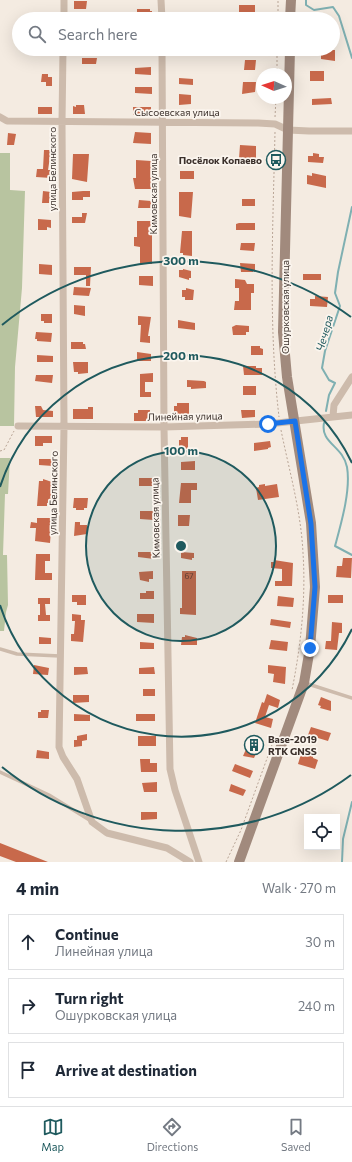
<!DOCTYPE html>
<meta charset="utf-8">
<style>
body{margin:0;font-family:Commissioner,sans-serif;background:#f2f2f3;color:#1f2937}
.controls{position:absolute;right:12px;bottom:12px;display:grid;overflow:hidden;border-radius:0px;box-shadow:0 4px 16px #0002}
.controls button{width:36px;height:36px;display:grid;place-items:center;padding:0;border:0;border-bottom:1px solid #e0e1e3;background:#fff;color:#1f2937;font:20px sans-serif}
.compass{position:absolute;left:256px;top:68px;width:36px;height:36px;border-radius:50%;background:#fff;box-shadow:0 4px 16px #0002;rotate:273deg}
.stop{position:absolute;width:12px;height:12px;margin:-9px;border:3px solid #1a73e8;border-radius:50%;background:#fff}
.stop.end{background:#1a73e8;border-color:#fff;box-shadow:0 1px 4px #0008}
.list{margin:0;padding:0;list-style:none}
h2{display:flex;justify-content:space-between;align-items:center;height:52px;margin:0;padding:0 16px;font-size:17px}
h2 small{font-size:13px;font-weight:400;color:#747a83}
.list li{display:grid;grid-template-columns:26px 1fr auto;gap:12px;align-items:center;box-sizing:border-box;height:56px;margin:0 8px 8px;padding:0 8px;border:1px solid #e0e1e3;border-radius:0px}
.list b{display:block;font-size:15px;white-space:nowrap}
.list p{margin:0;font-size:13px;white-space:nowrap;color:#747a83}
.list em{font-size:13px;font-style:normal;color:#747a83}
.icon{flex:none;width:22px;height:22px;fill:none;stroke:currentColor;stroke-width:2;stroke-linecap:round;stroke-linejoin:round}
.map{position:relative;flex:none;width:352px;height:862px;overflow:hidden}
.search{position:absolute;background:#fff;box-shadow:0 4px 16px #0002;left:12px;right:12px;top:12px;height:44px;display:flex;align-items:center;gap:10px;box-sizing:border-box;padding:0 14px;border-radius:22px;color:#747a83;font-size:15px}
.sheet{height:244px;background:#fff}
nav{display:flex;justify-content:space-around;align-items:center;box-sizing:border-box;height:56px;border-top:1px solid #e0e1e3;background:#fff;font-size:11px;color:#747a83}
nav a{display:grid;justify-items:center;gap:2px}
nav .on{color:#1f5a5e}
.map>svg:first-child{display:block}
.green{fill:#b8c4a0}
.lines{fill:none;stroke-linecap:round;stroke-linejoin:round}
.stream{stroke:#7fb0b2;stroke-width:2}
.building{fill:#c8694b}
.path{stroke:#b9a596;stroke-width:1;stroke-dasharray:2 2;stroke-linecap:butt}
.lane{stroke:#cdbbac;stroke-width:3.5}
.street{stroke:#cdbbac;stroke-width:7}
.secondary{stroke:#a18a7d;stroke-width:10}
.route{stroke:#1a73e8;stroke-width:5}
.ring{fill:none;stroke:#1f5a5e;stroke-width:2}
.labels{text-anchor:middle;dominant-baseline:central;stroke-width:3.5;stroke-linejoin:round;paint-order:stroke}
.number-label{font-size:8px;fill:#5e3e33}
.street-label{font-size:10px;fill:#3b302b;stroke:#fbf5ee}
.poi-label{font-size:10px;font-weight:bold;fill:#3b302b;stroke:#fbf5ee;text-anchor:end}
.water-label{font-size:11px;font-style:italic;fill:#1f5a5e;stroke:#fbf5ee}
.centre{fill:#1f5a5e;stroke:#fbf5ee;stroke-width:2}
.ring-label{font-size:12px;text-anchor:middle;font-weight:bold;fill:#1f5a5e;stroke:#fbf5ee;stroke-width:3.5;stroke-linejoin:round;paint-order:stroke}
</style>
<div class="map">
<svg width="352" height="862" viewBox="0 0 352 862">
<rect width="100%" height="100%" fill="#f4ebe1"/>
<path class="green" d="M 0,153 L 10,153 L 10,190 L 25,191 L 22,288 L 15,367 L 14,426 L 0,426 Z
M 0,458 L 10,458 L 8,494 L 5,494 L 3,555 L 7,555 L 8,605 L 6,612 L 4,631 L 0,631 Z"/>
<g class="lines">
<path class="stream" d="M 306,0 L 306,5 L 314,10 L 333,7 L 339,16 L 352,58
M 326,411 L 329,395 L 335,383 L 329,380 L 322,368 L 325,351 L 340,306 L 335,293 L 338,272 L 352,207
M 324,423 C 320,443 343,446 347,467 C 351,490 341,524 335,546 L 352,555
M 342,862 L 343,839 L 352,802"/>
</g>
<path class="building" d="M 74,1 L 87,1 L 86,9 L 74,9 Z
M 239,5 L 255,5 L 255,13 L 239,13 Z
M 137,9 L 150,9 L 150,11 L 152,11 L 152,19 L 137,18 Z
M 321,50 L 335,50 L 335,61 L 321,59 Z
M 82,58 L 97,58 L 96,64 L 82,64 Z
M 245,60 L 256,60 L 255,70 L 244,70 Z
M 151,67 L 151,75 L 135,74 L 135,68 Z
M 310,71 L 324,71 L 324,81 L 310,81 Z
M 42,74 L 48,74 L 48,77 L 52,77 L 52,86 L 46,86 L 46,82 L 41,82 Z
M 179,78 L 193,79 L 193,85 L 179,84 Z
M 243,82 L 256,82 L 255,92 L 242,94 Z
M 135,87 L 152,87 L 152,94 L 135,93 Z
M 179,94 L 191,95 L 191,104 L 179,105 Z
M 331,98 L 332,104 L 312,105 L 312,99 Z
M 76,105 L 84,105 L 85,114 L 73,114 L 73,106 L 76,107 Z
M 38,107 L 52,107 L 52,114 L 38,114 Z
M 133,107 L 151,107 L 151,115 L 133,115 Z
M 135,132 L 151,133 L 151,144 L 133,143 Z
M 8,133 L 16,134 L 14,145 L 7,145 Z
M 240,145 L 256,146 L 256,159 L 239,159 Z
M 44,150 L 51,150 L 48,170 L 52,170 L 51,178 L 36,177 L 37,169 L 43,169 Z
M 313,153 L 319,154 L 319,157 L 324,157 L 323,163 L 308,162 L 308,156 L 313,156 Z
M 73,154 L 89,154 L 87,182 L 72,179 Z
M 136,160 L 151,161 L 151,189 L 135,189 L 133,178 L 136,178 Z
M 180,171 L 194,171 L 194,179 L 180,179 Z
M 312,173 L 326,176 L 326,188 L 307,184 L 307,175 L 312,176 Z
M 43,191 L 51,192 L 49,203 L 42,203 Z
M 83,191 L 90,191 L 90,197 L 83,197 L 83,200 L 72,200 L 72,192 Z
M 179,192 L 193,192 L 191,218 L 179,216 Z
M 242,199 L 255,199 L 255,206 L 242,206 Z
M 139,200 L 151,201 L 151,208 L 138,208 Z
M 82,213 L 87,213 L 85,223 L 72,223 L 72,217 L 82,217 Z
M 38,219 L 51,220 L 51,228 L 47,227 L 47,230 L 38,230 Z
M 137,221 L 152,221 L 152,264 L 140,264 L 140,247 L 134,246 L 134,237 L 137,237 Z
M 239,223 L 255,223 L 255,230 L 236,230 L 236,224 Z
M 182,231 L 192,231 L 192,256 L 183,255 L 183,253 L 180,253 Z
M 241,243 L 255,243 L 254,251 L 240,250 Z
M 240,263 L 255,264 L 255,270 L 253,270 L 253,272 L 241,272 Z
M 39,264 L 52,265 L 52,275 L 39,274 Z
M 74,267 L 91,267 L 90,286 L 86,286 L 86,275 L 74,275 Z
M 183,269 L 191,271 L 191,278 L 189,278 L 189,280 L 179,277 L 179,270 L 183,270 Z
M 303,274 L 321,274 L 321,280 L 303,280 Z
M 139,276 L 153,276 L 153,286 L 139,285 Z
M 235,279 L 245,280 L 247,284 L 254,284 L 254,293 L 251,293 L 251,310 L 234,310 L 235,301 L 239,301 L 239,288 L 235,288 Z
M 74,287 L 91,288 L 89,296 L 73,295 Z
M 186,288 L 194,290 L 193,300 L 185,300 L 185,297 L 182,297 L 182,290 L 186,290 Z
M 315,296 L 328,297 L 327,307 L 310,306 L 310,299 L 315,299 Z
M 74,305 L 85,306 L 85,316 L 74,314 Z
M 41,314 L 52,314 L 52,323 L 44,323 L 44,321 L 41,321 Z
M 138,316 L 151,317 L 148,336 L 150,336 L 150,343 L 140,342 L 141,325 L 138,325 Z
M 178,320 L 195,323 L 195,330 L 178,328 Z
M 236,325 L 249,326 L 249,332 L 246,332 L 246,335 L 233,335 L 232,327 Z
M 36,332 L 52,333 L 51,342 L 37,341 L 37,339 L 35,339 Z
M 71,342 L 83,342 L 83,344 L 85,344 L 86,349 L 71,349 Z
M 251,346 L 260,346 L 260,348 L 263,349 L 263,355 L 251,355 Z
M 137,352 L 151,354 L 151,361 L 137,361 Z
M 37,355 L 53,356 L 53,362 L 37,362 Z
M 73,362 L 88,362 L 88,373 L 78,374 L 78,372 L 74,372 Z
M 243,366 L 256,366 L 256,368 L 262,368 L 262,375 L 244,375 Z
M 153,373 L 153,382 L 145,382 L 145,392 L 151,392 L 151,397 L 140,397 L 140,374 Z
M 36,375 L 53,375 L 52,383 L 35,381 Z
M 187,380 L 204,381 L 206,382 L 206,388 L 191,389 L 191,387 L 187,387 Z
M 243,386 L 256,386 L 256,395 L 243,395 Z
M 177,403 L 189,403 L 189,416 L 177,416 L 177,414 L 174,414 L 174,406 L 177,406 Z
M 35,406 L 41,406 L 43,410 L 53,411 L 53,417 L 36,417 Z
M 88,407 L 93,407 L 93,419 L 73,419 L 73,409 L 88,409 Z
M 138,410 L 150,410 L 150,421 L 134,421 L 134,413 L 138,413 Z
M 241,410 L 255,410 L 255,417 L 242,418 Z
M 35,436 L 52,436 L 52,443 L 43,443 L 43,446 L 35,446 Z
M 181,437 L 188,437 L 188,449 L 179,449 L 179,440 L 181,440 Z
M 270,441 L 271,447 L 268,448 L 268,449 L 254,451 L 254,443 Z
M 39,459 L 53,459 L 53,466 L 39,465 Z
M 195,461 L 195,470 L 181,470 L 181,462 Z
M 139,478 L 155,478 L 155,486 L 139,486 Z
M 43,479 L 52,482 L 52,503 L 47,503 L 47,506 L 37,506 L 39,481 L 43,481 Z
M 181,483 L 197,483 L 197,490 L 191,490 L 191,503 L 179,503 Z
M 265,484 L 265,486 L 277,484 L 279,497 L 258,500 L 256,488 L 259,487 L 259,485 Z
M 74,498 L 88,498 L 87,508 L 84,508 L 84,510 L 76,510 L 76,508 L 73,508 Z
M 140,511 L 154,511 L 154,520 L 140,519 Z
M 178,515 L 190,515 L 189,526 L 178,526 Z
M 37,518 L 52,518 L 50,543 L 35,541 L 36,528 L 30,528 L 31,522 L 37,523 Z
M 75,522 L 80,522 L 80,525 L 87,525 L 87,534 L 74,536 Z
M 138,552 L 154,552 L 154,559 L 138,557 Z
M 181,552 L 194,553 L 194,558 L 192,558 L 192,560 L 181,558 Z
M 36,554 L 50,554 L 50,561 L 45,561 L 45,573 L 52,573 L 52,580 L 35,580 Z
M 343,558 L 352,558 L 351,578 L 336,577 L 337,566 L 342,566 Z
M 274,560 L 293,563 L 292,586 L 275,586 L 275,581 L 282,581 L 282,569 L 271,568 L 271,562 L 274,562 Z
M 153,571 L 153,579 L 149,579 L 149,582 L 140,580 L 139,572 Z
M 182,571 L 196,571 L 196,615 L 180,614 L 180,608 L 182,608 Z
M 146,591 L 154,591 L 154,599 L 140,599 L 140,593 L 146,593 Z
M 72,595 L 86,595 L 86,605 L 77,605 L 77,602 L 72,602 Z
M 328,595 L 343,595 L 343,603 L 328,603 Z
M 278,596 L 294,598 L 293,607 L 277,606 Z
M 38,598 L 50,598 L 50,604 L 45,604 L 46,615 L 50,615 L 50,621 L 38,621 L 38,615 L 40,615 L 40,604 L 38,604 Z
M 72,614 L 81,615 L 81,620 L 85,620 L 83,642 L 71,641 L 71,634 L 74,634 L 75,621 L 72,621 Z
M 137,614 L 154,614 L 154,623 L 137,622 Z
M 271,619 L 291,622 L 290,628 L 270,625 Z
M 332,622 L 342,623 L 342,633 L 339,633 L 337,650 L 325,649 L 326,641 L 331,641 Z
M 185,635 L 197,638 L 197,645 L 181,645 L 182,637 L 185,637 Z
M 39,637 L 51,638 L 51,644 L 39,644 Z
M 271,640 L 288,642 L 287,651 L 269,649 Z
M 140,642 L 154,643 L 154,649 L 140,649 Z
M 34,665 L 49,668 L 48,675 L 33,674 Z
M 268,665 L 286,667 L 285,684 L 273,682 L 274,674 L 268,673 Z
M 74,667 L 87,667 L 88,674 L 74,675 Z
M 154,667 L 155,674 L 139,674 L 139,668 Z
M 143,689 L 155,689 L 155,696 L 143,696 Z
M 267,694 L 280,700 L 278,708 L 269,705 L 265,717 L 273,719 L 271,728 L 255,723 L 262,702 L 264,703 Z
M 73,695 L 89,695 L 89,702 L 73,703 Z
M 321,697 L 331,701 L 331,711 L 320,708 L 321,706 L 318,705 Z
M 41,710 L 49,710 L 48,718 L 38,718 L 38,712 L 41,712 Z
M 74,714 L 90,715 L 90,721 L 74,721 Z
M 136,714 L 155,714 L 155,721 L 136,721 Z
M 311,727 L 331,733 L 328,741 L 308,735 Z
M 87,734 L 87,740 L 82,741 L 82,746 L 74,747 L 74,740 L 77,740 L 77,736 Z
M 138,736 L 156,736 L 156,746 L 138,746 Z
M 251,738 L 261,742 L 254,758 L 243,756 Z
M 37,750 L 49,752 L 49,759 L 36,758 Z
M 301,754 L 313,756 L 313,758 L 318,760 L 315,769 L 298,764 Z
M 140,759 L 150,759 L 150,763 L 157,763 L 157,772 L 141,772 Z
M 235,764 L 253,771 L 250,778 L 232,771 Z
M 157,782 L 157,792 L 144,792 L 142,783 Z
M 231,784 L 246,790 L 243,796 L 229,791 Z
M 141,812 L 157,812 L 157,819 L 141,820 Z
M 0,843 L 48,862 L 16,862 L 0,856 Z"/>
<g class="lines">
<path class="path" d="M 278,19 L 278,0
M 277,74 L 277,49
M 275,117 L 276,98
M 275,132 C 273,227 268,322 279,417
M 281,430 C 289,470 301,511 303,553 C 306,598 301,645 292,690
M 0,451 L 4,450 L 14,431
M 226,862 L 241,830 L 273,742"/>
<path class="lane" d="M 0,649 L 17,654 L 60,656
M 305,683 L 352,698
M 0,772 L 49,795 L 91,821"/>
<path class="street" d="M 161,0 L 162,19
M 64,19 L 64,0
M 63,49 L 62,122 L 64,426 L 59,747 L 63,757 L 77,779 L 92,822 L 107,833 L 167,848 L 190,862
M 162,49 L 164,427 L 170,769 L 175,790 L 199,862
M 0,117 L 7,121 L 258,123 L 275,124 L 288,130 L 309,131 L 352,131
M 333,416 L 334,405 L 352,377
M 18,426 L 164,427 L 268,424 L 352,415"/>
<path class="secondary" d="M 290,19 L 291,0
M 239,862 L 304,683 L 310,648 L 315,587 L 311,523 L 287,377 L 283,332 L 290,49"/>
</g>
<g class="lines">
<path class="route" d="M 268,424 L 295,421 L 311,524 L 315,587 L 310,648"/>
</g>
<circle cx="181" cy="546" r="95" fill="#1f5a5e" fill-opacity=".12"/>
<g class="ring">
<circle cx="181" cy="546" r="95"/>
<path d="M352 629A190 190 0 0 1 0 605M0 487A190 190 0 0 1 352 463"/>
<path d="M351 775A285 285 0 0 1 2 767M2 325A285 285 0 0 1 351 317"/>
</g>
<defs>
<symbol id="bus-ring" viewBox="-11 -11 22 22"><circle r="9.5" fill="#fbf5ee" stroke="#1f5a5e" stroke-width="1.5"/><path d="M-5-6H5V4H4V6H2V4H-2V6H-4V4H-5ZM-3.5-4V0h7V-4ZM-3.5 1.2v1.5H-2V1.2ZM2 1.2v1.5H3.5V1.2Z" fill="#1f5a5e"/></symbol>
<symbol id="building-ring" viewBox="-11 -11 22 22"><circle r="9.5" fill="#fbf5ee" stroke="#1f5a5e" stroke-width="1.5"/><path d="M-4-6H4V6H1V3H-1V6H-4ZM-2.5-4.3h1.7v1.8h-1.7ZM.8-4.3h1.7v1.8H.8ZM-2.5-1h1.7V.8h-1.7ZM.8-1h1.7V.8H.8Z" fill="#1f5a5e"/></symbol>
</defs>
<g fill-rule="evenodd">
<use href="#bus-ring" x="265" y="149" width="22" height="22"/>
<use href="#building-ring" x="243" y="734" width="22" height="22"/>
</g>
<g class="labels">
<g class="number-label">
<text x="189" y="576">67</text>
</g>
<g class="street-label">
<text x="177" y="112">Сысоевская улица</text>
<text transform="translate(52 169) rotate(-90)">улица Белинского</text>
<text transform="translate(153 194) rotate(-90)">Кимовская улица</text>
<text transform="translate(285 307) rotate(-90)">Ошурковская улица</text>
<text transform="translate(185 416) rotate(-1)">Линейная улица</text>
<text transform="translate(53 493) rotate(-89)">улица Белинского</text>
<text transform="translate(155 518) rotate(-91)">Кимовская улица</text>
</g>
<g class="poi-label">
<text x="262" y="160">Посёлок Копаево</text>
<text x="268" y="739" text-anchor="start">Base-2019<tspan x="268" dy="12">RTK GNSS</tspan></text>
</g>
<g class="water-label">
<text transform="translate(324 333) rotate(-74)">Чечера</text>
</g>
</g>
<circle cx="181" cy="546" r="6" class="centre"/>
<g class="ring-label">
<text x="181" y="265">300 m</text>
<text x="181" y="360">200 m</text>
<text x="181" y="455">100 m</text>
</g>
</svg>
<div class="controls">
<button><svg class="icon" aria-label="locate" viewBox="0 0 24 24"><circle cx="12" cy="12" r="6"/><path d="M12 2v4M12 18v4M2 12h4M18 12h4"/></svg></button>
</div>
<svg class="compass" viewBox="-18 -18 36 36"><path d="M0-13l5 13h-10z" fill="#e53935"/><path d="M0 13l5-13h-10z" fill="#747a83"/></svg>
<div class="stop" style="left:268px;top:424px"></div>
<div class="stop end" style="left:310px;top:648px"></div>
<div class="search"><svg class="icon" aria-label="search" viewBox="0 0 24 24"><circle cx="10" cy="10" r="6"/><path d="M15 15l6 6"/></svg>Search here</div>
</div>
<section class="sheet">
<h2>4 min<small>Walk · 270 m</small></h2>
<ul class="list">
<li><svg class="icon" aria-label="ahead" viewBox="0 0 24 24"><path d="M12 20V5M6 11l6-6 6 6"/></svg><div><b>Continue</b><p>Линейная улица</p></div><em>30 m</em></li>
<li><svg class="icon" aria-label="right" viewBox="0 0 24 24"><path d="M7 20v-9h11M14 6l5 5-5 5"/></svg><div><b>Turn right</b><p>Ошурковская улица</p></div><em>240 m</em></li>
<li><svg class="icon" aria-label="arrive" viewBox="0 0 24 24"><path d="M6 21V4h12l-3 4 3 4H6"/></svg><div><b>Arrive at destination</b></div></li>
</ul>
</section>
<nav>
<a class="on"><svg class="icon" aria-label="map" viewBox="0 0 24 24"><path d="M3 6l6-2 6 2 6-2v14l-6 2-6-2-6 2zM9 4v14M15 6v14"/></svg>Map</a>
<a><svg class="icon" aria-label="directions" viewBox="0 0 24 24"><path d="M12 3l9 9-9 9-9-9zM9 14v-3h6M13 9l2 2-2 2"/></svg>Directions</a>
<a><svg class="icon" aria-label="saved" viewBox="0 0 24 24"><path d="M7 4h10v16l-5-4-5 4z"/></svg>Saved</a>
</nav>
